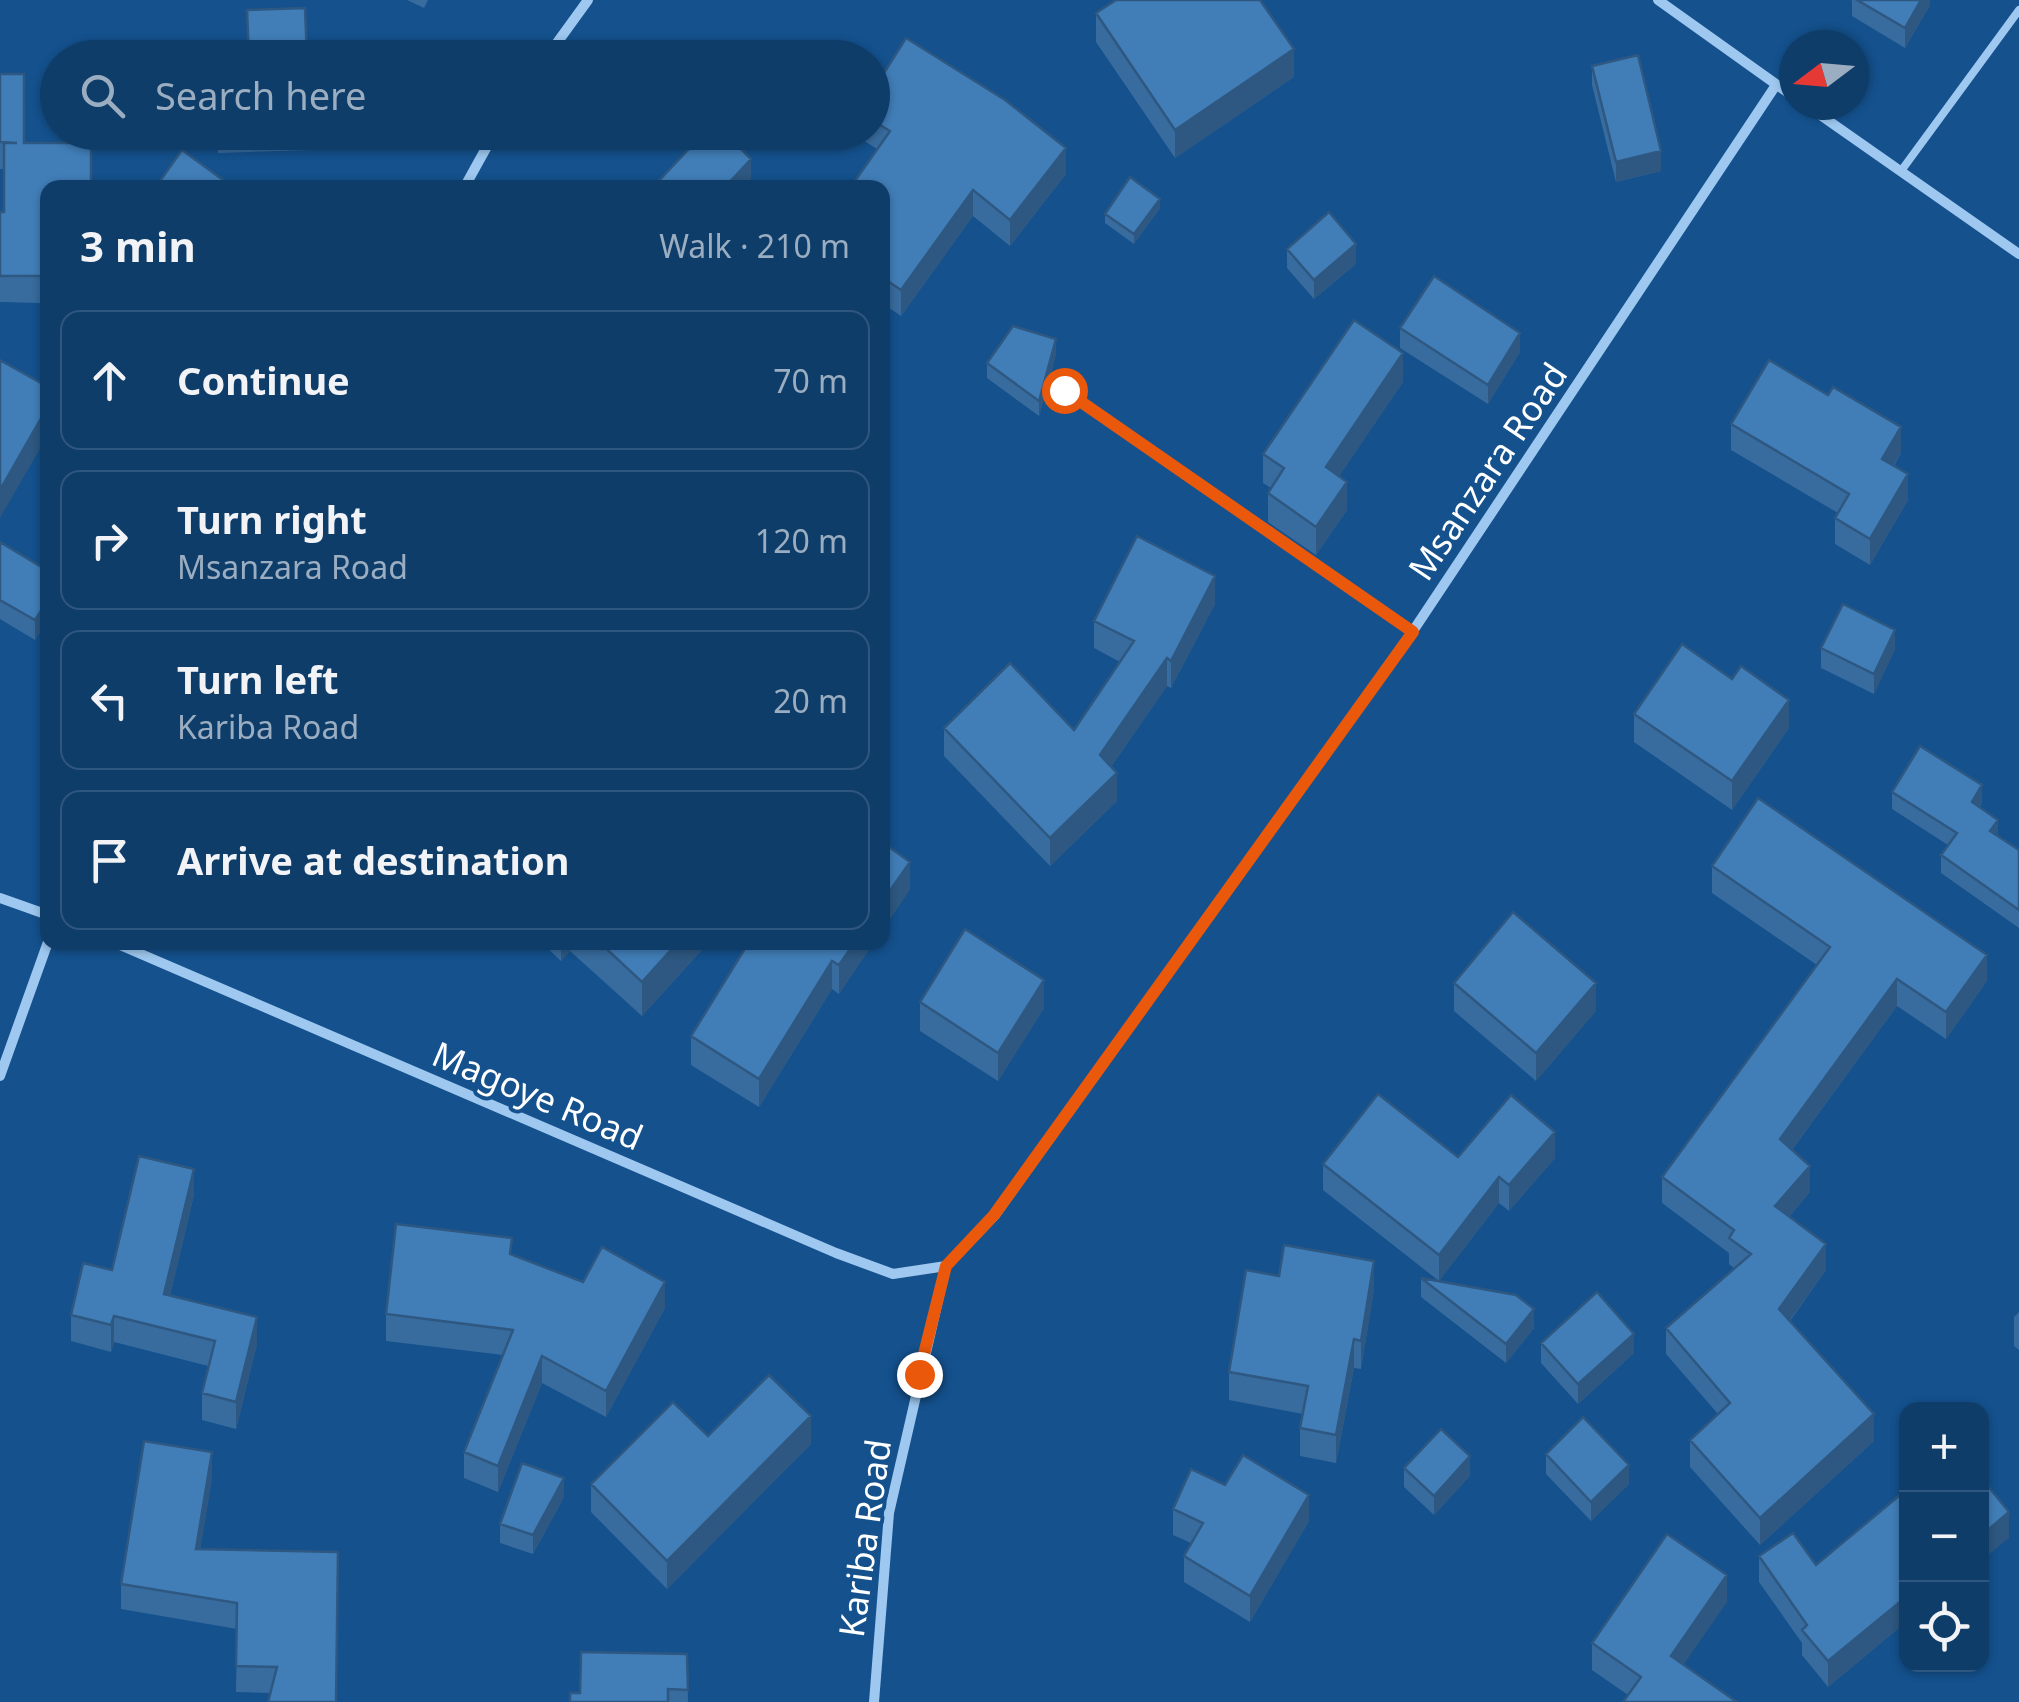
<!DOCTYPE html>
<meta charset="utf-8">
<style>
body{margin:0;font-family:"Noto Sans",sans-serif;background:#1d4872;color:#f1f3f6}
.controls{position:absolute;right:30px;bottom:30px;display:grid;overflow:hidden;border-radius:20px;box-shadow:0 2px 8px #0004}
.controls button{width:90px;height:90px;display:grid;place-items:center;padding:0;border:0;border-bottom:2px solid #2f567e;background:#0f3d6a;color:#f1f3f6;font:50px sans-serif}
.compass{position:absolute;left:1779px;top:30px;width:90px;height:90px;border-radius:50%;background:#0f3d6a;box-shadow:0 2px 8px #0004;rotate:254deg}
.stop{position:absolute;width:30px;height:30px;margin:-22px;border:8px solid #ea580c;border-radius:50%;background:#fff}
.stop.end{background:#ea580c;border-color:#fff;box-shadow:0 2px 10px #0008}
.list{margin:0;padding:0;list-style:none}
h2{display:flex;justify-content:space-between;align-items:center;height:130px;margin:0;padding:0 40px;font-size:42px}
h2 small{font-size:32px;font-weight:400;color:#9baec1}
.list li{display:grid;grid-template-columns:65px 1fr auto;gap:30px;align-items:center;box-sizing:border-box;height:140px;margin:0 20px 20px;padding:0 20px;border:2px solid #2f567e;border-radius:20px}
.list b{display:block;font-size:38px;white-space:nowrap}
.list p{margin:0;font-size:32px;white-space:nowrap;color:#9baec1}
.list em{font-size:32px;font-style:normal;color:#9baec1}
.icon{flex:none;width:55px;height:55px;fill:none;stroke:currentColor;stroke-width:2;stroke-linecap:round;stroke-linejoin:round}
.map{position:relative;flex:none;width:2019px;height:1702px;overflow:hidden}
.search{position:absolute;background:#0f3d6a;box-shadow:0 2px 8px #0004;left:40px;top:40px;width:850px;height:110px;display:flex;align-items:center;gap:25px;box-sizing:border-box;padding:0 35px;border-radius:55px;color:#9baec1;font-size:38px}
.panel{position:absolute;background:#0f3d6a;box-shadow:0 2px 8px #0004;left:40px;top:180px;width:850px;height:770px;border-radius:20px}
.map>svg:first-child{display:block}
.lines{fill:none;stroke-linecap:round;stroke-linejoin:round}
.lane{stroke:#9ec8f0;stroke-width:8}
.street{stroke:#9ec8f0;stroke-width:10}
.wall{fill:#386c9e}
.shaded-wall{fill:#2e5881}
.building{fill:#417eb8;stroke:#2e5881;stroke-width:2.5}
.route{stroke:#ea580c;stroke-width:12}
.labels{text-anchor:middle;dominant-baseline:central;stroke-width:8;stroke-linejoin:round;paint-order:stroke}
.street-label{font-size:35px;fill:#fff;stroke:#14518d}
</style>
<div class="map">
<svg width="2019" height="1702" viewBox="0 0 2019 1702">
<rect width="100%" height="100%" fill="#14518d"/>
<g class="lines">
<path class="lane" d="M 1901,171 L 2019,10
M 1064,390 L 1413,631"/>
<path class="street" d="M 1658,0 L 1794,97
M 546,58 L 588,0
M 1806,105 L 2019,254
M 464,188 L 495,132
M 0,898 L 48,915
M 113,942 L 836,1253 L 893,1274 L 946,1266
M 0,1076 L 48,942
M 946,1266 L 995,1215 L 1413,631 L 1776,85
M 874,1702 L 889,1513 L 946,1266"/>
</g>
<path class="wall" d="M 407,0 L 428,0 L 424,8 Z
M 1852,0 L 1930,0 L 1930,5 L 1905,48 L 1852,16 Z
M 1096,13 L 1294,77 L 1175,158 L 1096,42 Z
M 1592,66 L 1661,171 L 1616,182 L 1592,85 Z
M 0,74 L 24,143 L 48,188 L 48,352 L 43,352 L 42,303 L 0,302 L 0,212 L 4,212 L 4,169 L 0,169 Z
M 872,92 L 1066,174 L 1010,246 L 973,216 L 901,316 L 882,303 L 882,188 L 877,149 L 860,138 L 860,132 L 872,132 Z
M 217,132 L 311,132 L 311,150 L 218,153 Z
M 1160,208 L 1134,244 L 1105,223 L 1105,214 Z
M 1287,249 L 1356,264 L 1314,299 L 1287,268 Z
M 1400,328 L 1520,352 L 1488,404 L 1400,348 Z
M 1056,354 L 1039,416 L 987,378 L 987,363 Z
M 1403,382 L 1339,476 L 1347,510 L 1316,555 L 1268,522 L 1268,493 L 1271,488 L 1263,483 L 1263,454 Z
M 1731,424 L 1901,453 L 1894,466 L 1908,500 L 1870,565 L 1835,544 L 1835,518 L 1838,513 L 1731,450 Z
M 0,542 L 48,571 L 48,619 L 35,640 L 0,619 Z
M 1215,604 L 1171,688 L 1167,686 L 1111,767 L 1117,801 L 1050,866 L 944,756 L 944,728 L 1074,730 L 1120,662 L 1094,648 L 1094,621 Z
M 1821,648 L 1895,649 L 1874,694 L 1821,668 Z
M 1634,714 L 1789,728 L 1732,810 L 1634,742 Z
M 1892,792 L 1982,803 L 1980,807 L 1998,837 L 2019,850 L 2019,928 L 1941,873 L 1941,855 L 1948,845 L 1892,809 Z
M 1712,866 L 1987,981 L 1946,1039 L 1897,1006 L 1792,1150 L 1810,1192 L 1789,1217 L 1826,1270 L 1790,1321 L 1874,1441 L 1760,1545 L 1690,1467 L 1690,1440 L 1718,1414 L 1666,1354 L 1666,1328 L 1735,1269 L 1729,1264 L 1729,1253 L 1662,1203 L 1662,1177 L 1817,965 L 1712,893 Z
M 541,942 L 709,942 L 642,1016 L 570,951 L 561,961 Z
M 749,942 L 874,942 L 839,994 L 832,989 L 759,1107 L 691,1065 L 691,1036 Z
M 1454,983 L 1596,1011 L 1536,1081 L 1454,1011 Z
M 920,1002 L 1044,1008 L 998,1081 L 920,1031 Z
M 1458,1157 L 1555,1158 L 1509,1211 L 1499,1203 L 1439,1281 L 1323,1190 L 1323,1164 Z
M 194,1195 L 170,1296 L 257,1344 L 236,1429 L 202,1420 L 202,1393 L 208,1366 L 114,1342 L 111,1352 L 71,1341 L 71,1315 L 112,1270 Z
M 512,1255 L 583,1282 L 665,1308 L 606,1417 L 542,1383 L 498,1492 L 464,1478 L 464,1452 L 503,1355 L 386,1341 L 386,1314 Z
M 1279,1276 L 1374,1289 L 1361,1369 L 1354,1368 L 1336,1463 L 1300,1456 L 1300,1428 L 1303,1414 L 1229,1400 L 1229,1372 Z
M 1421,1278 L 1534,1328 L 1506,1363 L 1421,1297 Z
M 2019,1312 L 2019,1350 L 2014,1346 L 2014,1317 Z
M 1541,1343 L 1634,1353 L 1578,1404 L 1541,1363 Z
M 708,1436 L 811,1444 L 667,1589 L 591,1512 L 591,1484 Z
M 1546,1454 L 1629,1484 L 1591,1521 L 1546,1474 Z
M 1404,1468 L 1470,1476 L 1434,1515 L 1404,1487 Z
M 212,1478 L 200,1550 L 338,1552 L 270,1693 L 236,1692 L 237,1629 L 121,1609 L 121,1584 Z
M 1906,1490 L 1906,1622 L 1828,1687 L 1802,1655 L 1802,1643 L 1759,1582 L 1759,1556 L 1816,1565 Z
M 564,1497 L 533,1554 L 500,1543 L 500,1524 Z
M 1173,1509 L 1309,1521 L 1250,1622 L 1184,1582 L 1184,1556 L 1191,1543 L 1173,1535 Z
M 1727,1602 L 1628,1695 L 1592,1670 L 1592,1643 Z
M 687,1654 L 688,1702 L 570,1702 L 580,1693 Z"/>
<path class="shaded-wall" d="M 1921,0 L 1930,0 L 1930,5 L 1905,48 L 1905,28 Z
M 1294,49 L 1294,77 L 1175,158 L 1175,130 Z
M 1066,148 L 1066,174 L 1010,246 L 1010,220 Z
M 1661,151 L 1661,171 L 1616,182 L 1616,162 Z
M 751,159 L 751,179 L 743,188 L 724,188 Z
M 973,190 L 973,216 L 901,316 L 901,290 Z
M 1160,199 L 1160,208 L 1134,244 L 1134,234 Z
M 1356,244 L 1356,264 L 1314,299 L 1314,280 Z
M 1520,333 L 1520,352 L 1488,404 L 1488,385 Z
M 1056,339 L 1056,354 L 1039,416 L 1039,401 Z
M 1403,353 L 1403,382 L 1326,496 L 1326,467 Z
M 48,406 L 48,435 L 0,518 L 0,490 Z
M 1901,427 L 1901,453 L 1882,484 L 1882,459 Z
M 1908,474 L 1908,500 L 1870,565 L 1870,539 Z
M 1347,482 L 1347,510 L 1316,555 L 1316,527 Z
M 1215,576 L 1215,604 L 1171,688 L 1171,661 Z
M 48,600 L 48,619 L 35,640 L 35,620 Z
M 1895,630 L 1895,649 L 1874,694 L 1874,674 Z
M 1167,658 L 1167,686 L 1100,783 L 1100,755 Z
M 1789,700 L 1789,728 L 1732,810 L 1732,781 Z
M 1117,773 L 1117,801 L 1050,866 L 1050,838 Z
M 1982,785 L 1982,803 L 1972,820 L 1972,802 Z
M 1998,820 L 1998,837 L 1990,831 Z
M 910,862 L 910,890 L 882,931 L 882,902 Z
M 561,942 L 570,942 L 570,951 L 561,961 Z
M 678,942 L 709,942 L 642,1016 L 642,982 Z
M 855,942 L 874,942 L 839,994 L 839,965 Z
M 1987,955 L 1987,981 L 1946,1039 L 1946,1012 Z
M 832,961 L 832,989 L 759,1107 L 759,1079 Z
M 1897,979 L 1897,1006 L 1780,1166 L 1780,1139 Z
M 1044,980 L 1044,1008 L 998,1081 L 998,1053 Z
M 1596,983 L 1596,1011 L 1536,1081 L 1536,1053 Z
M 1555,1132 L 1555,1158 L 1509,1211 L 1509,1185 Z
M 1810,1166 L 1810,1192 L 1775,1233 L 1775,1206 Z
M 194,1169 L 194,1195 L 164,1321 L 164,1294 Z
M 1499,1177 L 1499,1203 L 1439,1281 L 1439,1255 Z
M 1826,1244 L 1826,1270 L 1779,1335 L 1779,1309 Z
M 1374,1261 L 1374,1289 L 1361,1369 L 1361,1341 Z
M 665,1282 L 665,1308 L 606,1417 L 606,1391 Z
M 1534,1309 L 1534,1328 L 1506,1363 L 1506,1344 Z
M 114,1316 L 114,1342 L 111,1352 L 111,1325 Z
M 257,1317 L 257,1344 L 236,1429 L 236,1402 Z
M 1634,1334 L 1634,1353 L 1578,1404 L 1578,1384 Z
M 1354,1339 L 1354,1368 L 1336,1463 L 1336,1435 Z
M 542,1356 L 542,1383 L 498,1492 L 498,1466 Z
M 1874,1414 L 1874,1441 L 1760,1545 L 1760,1518 Z
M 811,1416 L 811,1444 L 667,1589 L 667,1561 Z
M 212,1452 L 212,1478 L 196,1575 L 196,1549 Z
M 1470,1456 L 1470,1476 L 1434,1515 L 1434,1496 Z
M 1629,1465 L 1629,1484 L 1591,1521 L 1591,1502 Z
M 564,1478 L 564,1497 L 533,1554 L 533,1535 Z
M 1309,1495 L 1309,1521 L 1250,1622 L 1250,1596 Z
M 2009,1512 L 2009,1538 L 1982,1560 L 1982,1535 Z
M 1727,1575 L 1727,1602 L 1671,1683 L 1671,1656 Z
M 1906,1597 L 1906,1622 L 1828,1687 L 1828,1661 Z"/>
<path class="building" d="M 1116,0 L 1260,0 L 1294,49 L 1175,130 L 1096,13 Z
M 1857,0 L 1921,0 L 1905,28 Z
M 305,8 L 307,58 L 249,58 L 247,10 Z
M 906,38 L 1005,100 L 1066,148 L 1010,220 L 973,190 L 901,290 L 882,277 L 882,188 L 850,188 L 890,131 L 872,120 L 872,92 Z
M 1638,55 L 1661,151 L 1616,162 L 1592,66 Z
M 0,74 L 24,74 L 24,143 L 91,143 L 91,188 L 48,188 L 48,326 L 43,326 L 42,276 L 0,276 L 0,212 L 4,212 L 4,143 L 17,143 L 0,142 Z
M 705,132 L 724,132 L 751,159 L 724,188 L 652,188 Z
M 182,150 L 234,188 L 155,188 Z
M 1130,177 L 1160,199 L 1134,234 L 1105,214 Z
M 1329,212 L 1356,244 L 1314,280 L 1287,249 Z
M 1434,276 L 1520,333 L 1488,385 L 1400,328 Z
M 1354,320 L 1403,353 L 1326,467 L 1347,482 L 1316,527 L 1268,493 L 1284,468 L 1263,454 Z
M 1013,326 L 1056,339 L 1039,401 L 987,363 Z
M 0,360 L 48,387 L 48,406 L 0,490 Z
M 1769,360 L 1828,395 L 1833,387 L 1901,427 L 1882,459 L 1908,474 L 1870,539 L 1835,518 L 1849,494 L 1731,424 Z
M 1137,536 L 1215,576 L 1171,661 L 1167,658 L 1100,755 L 1117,773 L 1050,838 L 944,728 L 1010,663 L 1074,730 L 1134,641 L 1094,621 Z
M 0,542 L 48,571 L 48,600 L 35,620 L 0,600 Z
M 1843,604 L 1895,630 L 1874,674 L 1821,648 Z
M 1682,644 L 1732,679 L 1741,666 L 1789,700 L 1732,781 L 1634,714 Z
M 1920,746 L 1982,785 L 1972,802 L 1998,820 L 1990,831 L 2019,850 L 2019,910 L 1941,855 L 1957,833 L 1892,792 Z
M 1758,798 L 1987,955 L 1946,1012 L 1897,979 L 1780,1139 L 1810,1166 L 1775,1206 L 1826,1244 L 1779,1309 L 1874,1414 L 1760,1518 L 1690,1440 L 1730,1403 L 1666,1328 L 1751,1254 L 1729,1238 L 1734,1230 L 1662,1177 L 1830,947 L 1712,866 Z
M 882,842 L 910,862 L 882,902 Z
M 1513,912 L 1596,983 L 1536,1053 L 1454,983 Z
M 965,929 L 1044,980 L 998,1053 L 920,1002 Z
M 599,942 L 678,942 L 642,982 Z
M 749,942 L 855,942 L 839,965 L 832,961 L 759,1079 L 691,1036 Z
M 1378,1094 L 1458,1157 L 1511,1095 L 1555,1132 L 1509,1185 L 1499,1177 L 1439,1255 L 1323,1164 Z
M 139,1156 L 194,1169 L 164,1294 L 257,1317 L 236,1402 L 202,1393 L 215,1341 L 114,1316 L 111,1325 L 71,1315 L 83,1263 L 112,1270 Z
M 396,1224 L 512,1238 L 510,1254 L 583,1282 L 602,1247 L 665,1282 L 606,1391 L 542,1356 L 498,1466 L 464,1452 L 513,1330 L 386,1314 Z
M 1284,1245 L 1374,1261 L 1361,1341 L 1354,1339 L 1336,1435 L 1300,1428 L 1308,1386 L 1229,1372 L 1246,1270 L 1279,1276 Z
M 1421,1278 L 1516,1295 L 1534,1309 L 1506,1344 Z
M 1597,1292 L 1634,1334 L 1578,1384 L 1541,1343 Z
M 769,1375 L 811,1416 L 667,1561 L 591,1484 L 673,1402 L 708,1436 Z
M 1583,1417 L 1629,1465 L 1591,1502 L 1546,1454 Z
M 1441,1429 L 1470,1456 L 1434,1496 L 1404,1468 Z
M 144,1441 L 212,1452 L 196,1549 L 338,1552 L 336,1702 L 268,1702 L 277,1667 L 236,1666 L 237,1603 L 121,1584 Z
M 1243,1455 L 1309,1495 L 1250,1596 L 1184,1556 L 1203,1523 L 1173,1509 L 1191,1469 L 1225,1485 Z
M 522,1463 L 564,1478 L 533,1535 L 500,1524 Z
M 1982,1479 L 2009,1512 L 1982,1535 Z
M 1906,1490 L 1906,1597 L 1828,1661 L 1802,1630 L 1807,1625 L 1759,1556 L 1793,1533 L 1816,1565 Z
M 1667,1534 L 1727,1575 L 1671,1656 L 1737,1702 L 1623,1702 L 1641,1677 L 1592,1643 Z
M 581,1652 L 687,1654 L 688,1690 L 668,1689 L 668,1702 L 570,1702 L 570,1693 L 580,1693 Z"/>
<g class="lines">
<path class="route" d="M 919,1374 L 946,1266 L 994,1215 L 1413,632 L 1064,390"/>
</g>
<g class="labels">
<g class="street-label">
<text transform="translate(1487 471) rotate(-56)">Msanzara Road</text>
<text transform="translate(538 1095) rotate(23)">Magoye Road</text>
<text transform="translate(864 1538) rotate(-82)">Kariba Road</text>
</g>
</g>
</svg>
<div class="controls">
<button>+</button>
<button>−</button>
<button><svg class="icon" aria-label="locate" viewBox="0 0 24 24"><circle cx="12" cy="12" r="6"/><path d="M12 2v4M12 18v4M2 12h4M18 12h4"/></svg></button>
</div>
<svg class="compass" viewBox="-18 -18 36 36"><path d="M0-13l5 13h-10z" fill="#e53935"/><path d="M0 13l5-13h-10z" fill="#9baec1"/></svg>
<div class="stop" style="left:1064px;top:390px"></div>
<div class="stop end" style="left:919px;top:1374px"></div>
<div class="search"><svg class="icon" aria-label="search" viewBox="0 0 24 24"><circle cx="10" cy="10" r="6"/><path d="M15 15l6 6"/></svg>Search here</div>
<section class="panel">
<h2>3 min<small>Walk · 210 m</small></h2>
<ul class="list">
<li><svg class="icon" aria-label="ahead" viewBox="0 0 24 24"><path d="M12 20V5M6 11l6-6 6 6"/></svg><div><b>Continue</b></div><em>70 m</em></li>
<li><svg class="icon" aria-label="right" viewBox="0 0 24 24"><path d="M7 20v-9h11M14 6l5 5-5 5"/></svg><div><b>Turn right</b><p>Msanzara Road</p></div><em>120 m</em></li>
<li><svg class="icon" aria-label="left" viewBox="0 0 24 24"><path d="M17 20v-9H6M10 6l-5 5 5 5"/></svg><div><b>Turn left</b><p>Kariba Road</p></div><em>20 m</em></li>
<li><svg class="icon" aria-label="arrive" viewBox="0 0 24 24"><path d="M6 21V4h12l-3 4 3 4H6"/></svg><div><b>Arrive at destination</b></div></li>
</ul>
</section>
</div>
